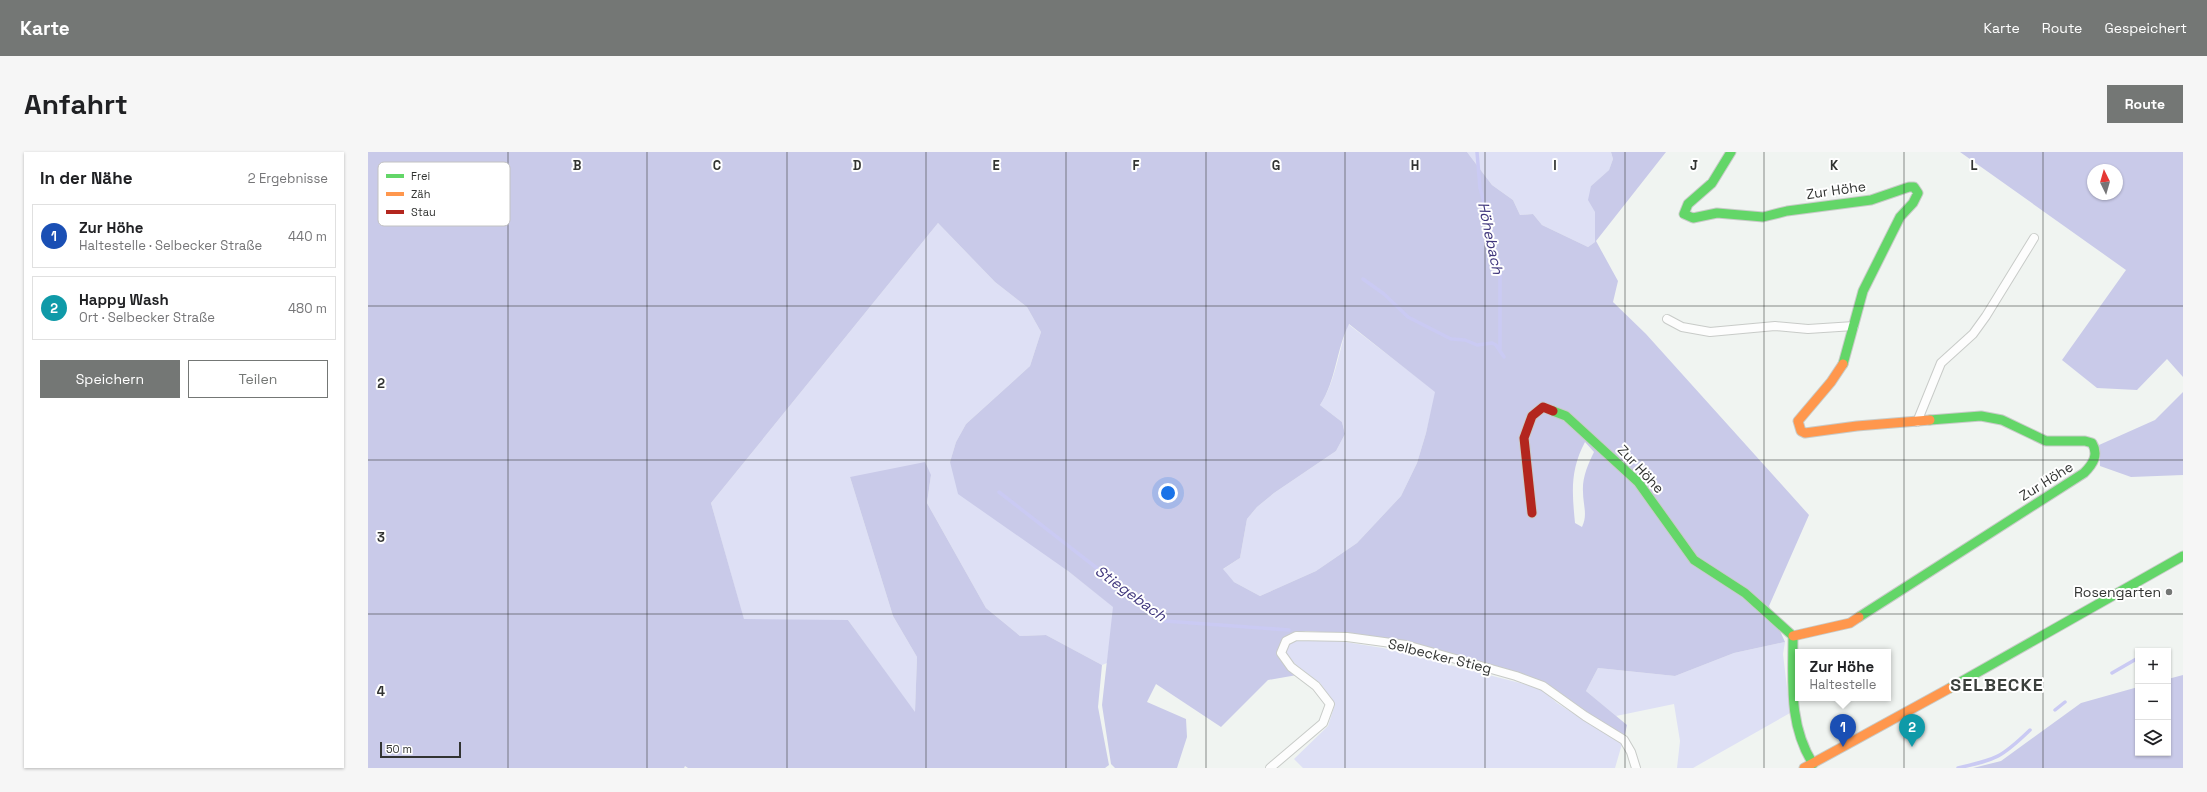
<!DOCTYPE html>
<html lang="de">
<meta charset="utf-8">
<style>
body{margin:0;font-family:"Space Grotesk",sans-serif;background:#f6f6f6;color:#202124}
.controls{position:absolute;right:12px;bottom:12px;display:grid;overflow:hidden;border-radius:0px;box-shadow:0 1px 3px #0004}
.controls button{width:36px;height:36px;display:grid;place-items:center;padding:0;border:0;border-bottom:1px solid #e0e0e0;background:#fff;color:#202124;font:20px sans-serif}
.compass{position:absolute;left:1719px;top:12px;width:36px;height:36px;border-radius:50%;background:#fff;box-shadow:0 1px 3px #0004;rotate:355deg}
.scale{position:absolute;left:12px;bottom:10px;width:81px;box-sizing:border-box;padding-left:4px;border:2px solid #323432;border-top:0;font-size:11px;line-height:14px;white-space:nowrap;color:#323432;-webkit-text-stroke:3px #fff;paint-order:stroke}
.you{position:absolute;left:800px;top:341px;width:14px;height:14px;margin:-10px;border:3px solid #fff;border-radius:50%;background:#1a73e8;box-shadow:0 0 0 6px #1a73e833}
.badge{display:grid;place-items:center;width:26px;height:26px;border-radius:50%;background:#747775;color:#fff;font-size:13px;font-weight:700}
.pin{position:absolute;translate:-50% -33px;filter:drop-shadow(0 1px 2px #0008)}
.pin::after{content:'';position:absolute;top:21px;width:14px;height:12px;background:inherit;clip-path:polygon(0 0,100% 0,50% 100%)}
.popup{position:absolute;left:1427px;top:497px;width:96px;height:52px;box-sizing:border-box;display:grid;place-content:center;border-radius:0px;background:#fff;filter:drop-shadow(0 1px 3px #0005);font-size:13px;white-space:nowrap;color:#757577}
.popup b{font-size:15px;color:#202124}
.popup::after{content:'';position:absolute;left:50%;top:100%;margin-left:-8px;border:8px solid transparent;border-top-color:#fff}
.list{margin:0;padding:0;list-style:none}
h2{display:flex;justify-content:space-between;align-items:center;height:52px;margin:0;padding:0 16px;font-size:17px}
h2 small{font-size:13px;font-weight:400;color:#757577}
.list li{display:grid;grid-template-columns:26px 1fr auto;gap:12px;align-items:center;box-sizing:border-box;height:64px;margin:0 8px 8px;padding:0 8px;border:1px solid #e0e0e0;border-radius:0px}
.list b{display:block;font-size:15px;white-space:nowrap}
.list p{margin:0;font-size:13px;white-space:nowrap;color:#757577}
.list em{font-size:13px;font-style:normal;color:#757577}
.actions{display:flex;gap:8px;padding:12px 16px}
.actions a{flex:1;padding:9px 0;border:1px solid #747775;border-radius:0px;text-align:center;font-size:14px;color:#747775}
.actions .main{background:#747775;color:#fff}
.icon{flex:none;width:22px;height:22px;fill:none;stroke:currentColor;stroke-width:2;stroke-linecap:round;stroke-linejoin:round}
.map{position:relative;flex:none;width:1815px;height:616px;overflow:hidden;border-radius:0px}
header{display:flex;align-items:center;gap:24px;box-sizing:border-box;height:56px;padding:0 20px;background:#747775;color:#fff}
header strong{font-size:19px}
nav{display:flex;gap:22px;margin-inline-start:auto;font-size:14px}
.intro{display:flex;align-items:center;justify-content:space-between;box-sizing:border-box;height:96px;padding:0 24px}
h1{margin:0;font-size:28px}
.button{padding:10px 18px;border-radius:0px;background:#747775;color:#fff;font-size:14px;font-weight:700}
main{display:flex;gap:24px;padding:0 24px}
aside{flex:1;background:#fff;border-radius:0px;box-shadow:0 1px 3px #0004}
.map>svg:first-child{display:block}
.green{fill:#dee0f5}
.forest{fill:#c9cae9;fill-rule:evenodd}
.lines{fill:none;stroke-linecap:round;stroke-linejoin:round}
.stream{stroke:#cacaf3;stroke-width:3.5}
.street-casing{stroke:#c8cbc8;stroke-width:10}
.fast-casing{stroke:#c8cbc8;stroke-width:11}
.slow-casing{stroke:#c8cbc8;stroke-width:11}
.jam-casing{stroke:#c8cbc8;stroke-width:11}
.street{stroke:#fdfdfd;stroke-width:8}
.fast{stroke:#63d668;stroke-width:9}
.slow{stroke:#ff974d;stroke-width:9}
.jam{stroke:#b3261e;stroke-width:9}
.grid{fill:none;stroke:#323432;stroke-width:1;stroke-opacity:0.55}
.poi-dot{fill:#747775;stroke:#fff;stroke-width:1.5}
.labels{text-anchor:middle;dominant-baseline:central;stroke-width:4;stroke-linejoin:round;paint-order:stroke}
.street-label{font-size:14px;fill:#323432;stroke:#fff}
.poi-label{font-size:14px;fill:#323432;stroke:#fff;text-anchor:end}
.water-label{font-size:15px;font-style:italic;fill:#3f367c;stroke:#fff}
.district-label{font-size:18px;font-weight:bold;letter-spacing:1px;fill:#3b403c;stroke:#fff}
.key{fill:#fff;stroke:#c2c2c2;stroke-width:1}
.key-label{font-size:11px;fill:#323432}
.grid-label{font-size:13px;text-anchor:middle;font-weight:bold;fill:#323432;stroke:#fff;stroke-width:4;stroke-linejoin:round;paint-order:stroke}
</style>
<header>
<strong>Karte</strong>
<nav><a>Karte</a><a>Route</a><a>Gespeichert</a></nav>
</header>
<div class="intro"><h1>Anfahrt</h1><a class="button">Route</a></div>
<main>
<aside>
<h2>In der Nähe<small>2 Ergebnisse</small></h2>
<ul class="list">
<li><span class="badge" style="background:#1a4fb4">1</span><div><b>Zur Höhe</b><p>Haltestelle · Selbecker Straße</p></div><em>440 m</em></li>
<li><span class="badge" style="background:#0f9aa8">2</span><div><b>Happy Wash</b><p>Ort · Selbecker Straße</p></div><em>480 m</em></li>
</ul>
<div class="actions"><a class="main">Speichern</a><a>Teilen</a></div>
</aside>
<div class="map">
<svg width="1815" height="616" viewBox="0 0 1815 616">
<rect width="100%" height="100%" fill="#f0f4f1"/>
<path class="green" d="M 1099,0 L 1243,0 L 1245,7 L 1241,18 L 1223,34 L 1227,60 L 1227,90 L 1220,95 L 1174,73 L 1165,62 L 1152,63 L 1145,48 L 1124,33 Z
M 570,71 L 627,130 L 659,155 L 673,180 L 662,214 L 598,272 L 588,290 L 582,310 L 700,419 L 746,455 L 739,511 L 734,513 L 678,483 L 652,484 L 618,456 L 559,351 L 563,323 L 482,325 L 525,464 L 549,505 L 547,561 L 480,468 L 376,468 L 343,351 Z
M 980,172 L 1068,240 L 1058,281 L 1049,311 L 1033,344 L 989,391 L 948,419 L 892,444 L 866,430 L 854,418 L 872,406 L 879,367 L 889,355 L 906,341 L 968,299 L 977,282 L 974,270 L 952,253 C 967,231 971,198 980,172 Z
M 930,487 L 971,489 L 1015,496 L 1172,536 L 1189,551 L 1254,592 L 1247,616 L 935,616 L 926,607 L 960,574 L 967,552 L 952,531 L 928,513 L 918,501 L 921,492 Z
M 1417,490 L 1415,502 L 1422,561 L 1325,616 L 1309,616 L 1312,589 L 1306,552 L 1248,564 L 1218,539 L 1230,516 L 1307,524 L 1366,501 Z"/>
<path class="forest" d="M 0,0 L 1099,0 L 1124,33 L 1145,48 L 1152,63 L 1165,62 L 1174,73 L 1220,95 L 1227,90 L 1227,60 L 1220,48 L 1223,34 L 1241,18 L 1245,7 L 1243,0 L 1298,0 L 1228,89 L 1250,129 L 1245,150 L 1278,182 L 1441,363 L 1401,454 L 1417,490 L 1366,501 L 1307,524 L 1230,516 L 1218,539 L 1259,573 L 1256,586 L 1178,531 L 1079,500 L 998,483 L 938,479 L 922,482 L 913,492 L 929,523 L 900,528 L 853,575 L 788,532 L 779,550 L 818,567 L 819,585 L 809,616 L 747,616 L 743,612 L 734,553 L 745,455 L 700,419 L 590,342 L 582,310 L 588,290 L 598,272 L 662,214 L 673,180 L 659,155 L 627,130 L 570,71 L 343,351 L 376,467 L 480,468 L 547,560 L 549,505 L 525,464 L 482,325 L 557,310 L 563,323 L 559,351 L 618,456 L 652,484 L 678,483 L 734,513 L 730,555 L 741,613 L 737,616 L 320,616 L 317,614 L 316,616 L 0,616 ZM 981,172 L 1067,240 L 1058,281 L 1049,311 L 1033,344 L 989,391 L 948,419 L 892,444 L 866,430 L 855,417 L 872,406 L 879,367 L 889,355 L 906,341 L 968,299 L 977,282 L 974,270 L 952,253 C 968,229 968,198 981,172 ZM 1217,290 L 1226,300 C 1220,312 1214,326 1215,340 C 1215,353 1220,363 1214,375 L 1207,371 C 1204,340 1202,318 1217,290 Z
M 1592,0 L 1815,0 L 1815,225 L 1799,207 L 1769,238 L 1729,236 L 1694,208 L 1758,118 ZM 1725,18 L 1749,18 L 1749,42 L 1725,42 Z
M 1815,240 L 1815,323 L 1763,325 L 1732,314 L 1731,293 L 1787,268 Z
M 1815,523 L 1815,616 L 1605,616 L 1633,609 L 1713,551 L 1770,535 L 1770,601 L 1800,601 L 1800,527 Z"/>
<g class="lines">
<path class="stream" d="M 1109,0 L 1112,36 L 1122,72 L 1132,121 L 1132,197
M 995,127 L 1016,142 L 1040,165 L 1083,187 L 1097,188 L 1109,193 L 1124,191 L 1128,193 L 1136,205
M 631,340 L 797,469 L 921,478
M 1744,521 L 1770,506
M 1687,558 L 1697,550
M 1590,616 C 1629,607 1633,606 1662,578"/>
<defs>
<path id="street" d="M 1299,167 L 1314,175 L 1342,180 L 1407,174 L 1440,177 L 1486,174
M 1549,270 L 1573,211 L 1605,182 L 1618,164 L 1666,86
M 902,616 L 955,571 L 962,552 L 948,534 L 923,515 L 913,501 L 918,489 L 928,484 L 979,485 L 1038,493 L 1148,524 L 1175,534 L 1217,564 L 1256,588 L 1263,600 L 1268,616"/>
<path id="fast" d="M 1363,0 L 1344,31 L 1320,52 L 1316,62 L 1325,66 L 1349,61 L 1395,65 L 1419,59 L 1503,48 L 1541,35 L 1546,35 L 1550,41 L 1545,51 L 1532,65 L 1495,139 L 1475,212
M 1185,259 L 1198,264 L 1270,330 L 1326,408 L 1377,441 L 1425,484 C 1425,529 1420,572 1445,612
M 1491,465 L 1716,321 C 1725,312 1731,303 1724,291 L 1717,289 L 1678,289 L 1634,268 L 1613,264 L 1562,268
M 1582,536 L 1815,404"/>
<path id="slow" d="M 1475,212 L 1463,230 L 1430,269 L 1433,279 L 1437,281 L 1489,274 L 1562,268
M 1425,484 L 1482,471 L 1491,465
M 1436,616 L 1582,536"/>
<path id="jam" d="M 1164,361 L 1156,286 L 1164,264 L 1175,255 L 1185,259"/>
</defs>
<use href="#street" class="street-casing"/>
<use href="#fast" class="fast-casing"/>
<use href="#slow" class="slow-casing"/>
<use href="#jam" class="jam-casing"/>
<use href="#street" class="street"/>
<use href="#fast" class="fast"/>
<use href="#slow" class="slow"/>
<use href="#jam" class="jam"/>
</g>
<path class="grid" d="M 140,0 L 140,616M 279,0 L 279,616M 419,0 L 419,616M 558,0 L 558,616M 698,0 L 698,616M 838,0 L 838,616M 977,0 L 977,616M 1117,0 L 1117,616M 1257,0 L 1257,616M 1396,0 L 1396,616M 1536,0 L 1536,616M 1675,0 L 1675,616M 0,154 L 1815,154M 0,308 L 1815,308M 0,462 L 1815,462"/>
<circle class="poi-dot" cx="1801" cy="440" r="4"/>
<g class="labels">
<g class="street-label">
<text transform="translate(1468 38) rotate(-8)">Zur Höhe</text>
<text transform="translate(1273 317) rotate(47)">Zur Höhe</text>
<text transform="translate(1678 329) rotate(-32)">Zur Höhe</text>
<text transform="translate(1072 504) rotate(14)">Selbecker Stieg</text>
</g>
<g class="poi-label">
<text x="1793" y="440">Rosengarten</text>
</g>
<g class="water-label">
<text transform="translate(1123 86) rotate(78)">Höhebach</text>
<text transform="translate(763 441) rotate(36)">Stiegebach</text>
</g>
<g class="district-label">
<text x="1629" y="532">SELBECKE</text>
</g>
</g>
<rect x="10" y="10" width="132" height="64" rx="6" class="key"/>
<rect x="18" y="22" width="18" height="4" fill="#63d668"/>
<rect x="18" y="40" width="18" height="4" fill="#ff974d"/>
<rect x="18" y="58" width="18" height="4" fill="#b3261e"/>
<g class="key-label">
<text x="43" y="28">Frei</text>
<text x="43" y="46">Zäh</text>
<text x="43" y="64">Stau</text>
</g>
<g class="grid-label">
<text x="209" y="18">B</text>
<text x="349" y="18">C</text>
<text x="489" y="18">D</text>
<text x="628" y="18">E</text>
<text x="768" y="18">F</text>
<text x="908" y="18">G</text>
<text x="1047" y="18">H</text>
<text x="1187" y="18">I</text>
<text x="1326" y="18">J</text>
<text x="1466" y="18">K</text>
<text x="1606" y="18">L</text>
<text x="13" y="236">2</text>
<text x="13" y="390">3</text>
<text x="13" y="544">4</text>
</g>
</svg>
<div class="controls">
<button>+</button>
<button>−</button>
<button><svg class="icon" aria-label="layers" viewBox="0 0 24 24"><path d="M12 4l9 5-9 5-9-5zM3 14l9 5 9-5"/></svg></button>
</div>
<svg class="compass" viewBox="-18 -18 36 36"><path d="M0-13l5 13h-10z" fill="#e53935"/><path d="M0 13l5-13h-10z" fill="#757577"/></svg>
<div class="scale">50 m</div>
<div class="you"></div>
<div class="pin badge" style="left:1475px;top:595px;background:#1a4fb4">1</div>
<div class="popup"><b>Zur Höhe</b>Haltestelle</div>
<div class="pin badge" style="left:1544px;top:595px;background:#0f9aa8">2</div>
</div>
</main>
